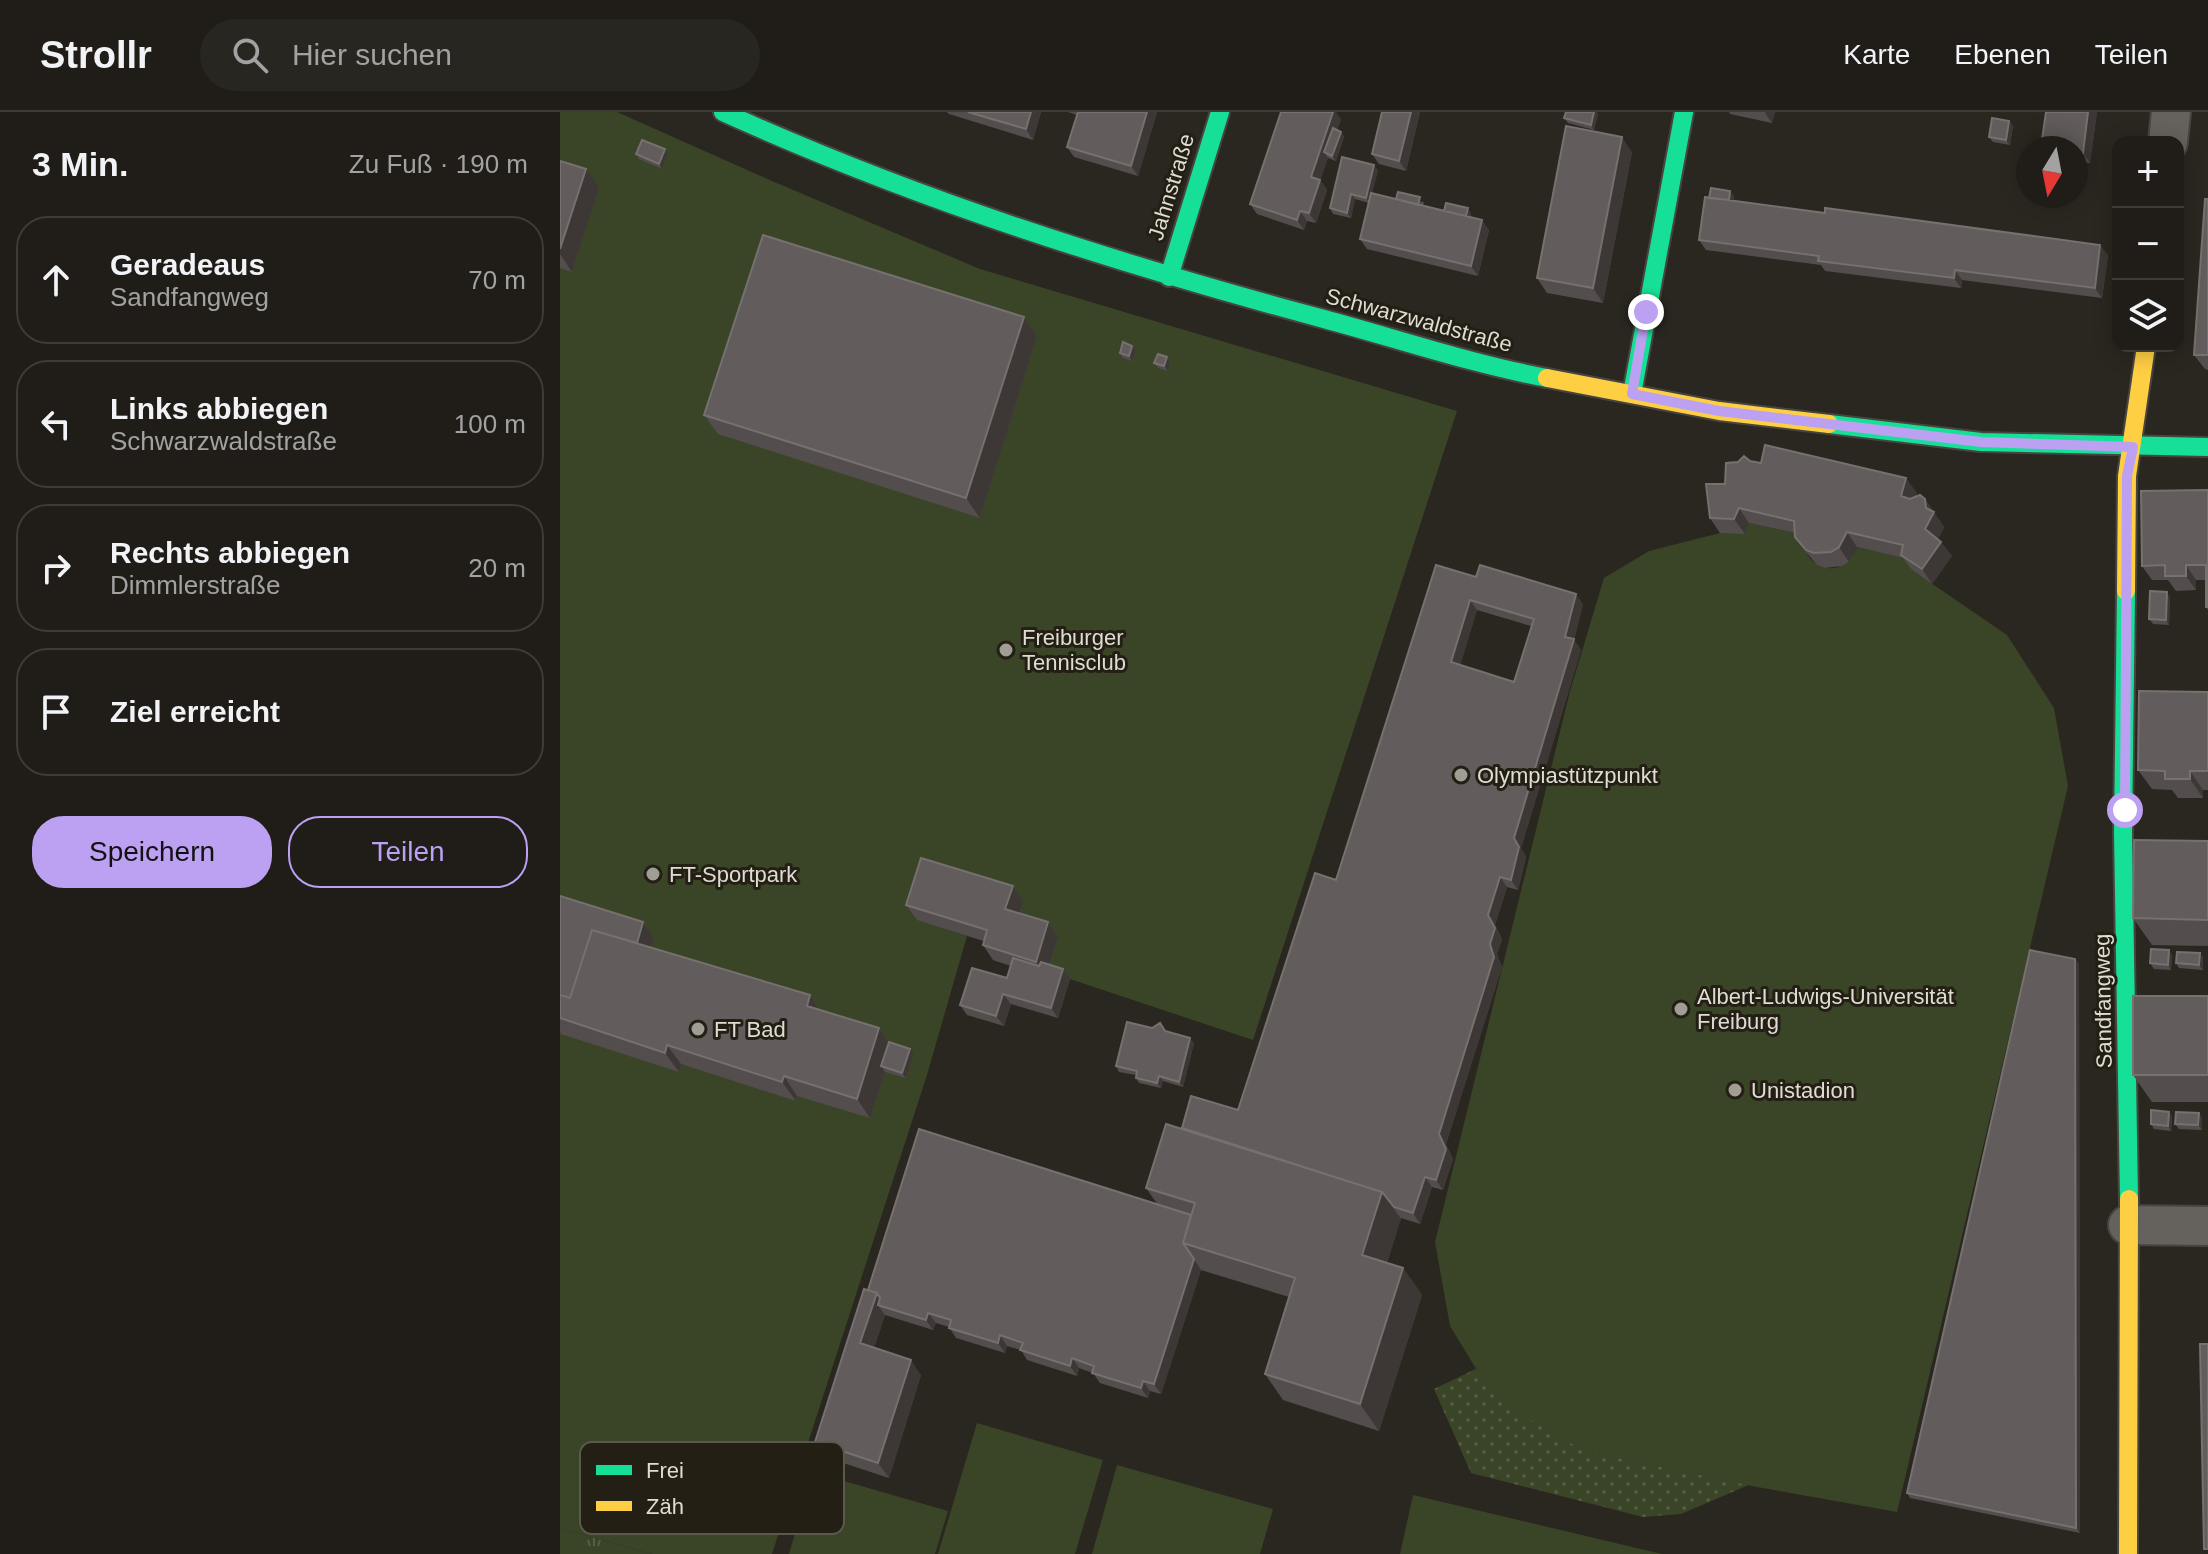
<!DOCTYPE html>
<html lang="de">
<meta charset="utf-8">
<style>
body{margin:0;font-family:Helvetica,sans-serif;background:#282621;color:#f1f3f6}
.controls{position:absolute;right:24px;top:24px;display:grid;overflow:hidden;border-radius:16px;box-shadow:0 4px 20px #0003}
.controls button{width:72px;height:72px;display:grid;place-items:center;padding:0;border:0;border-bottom:2px solid #3d3b37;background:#201d18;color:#f1f3f6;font:40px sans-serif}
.compass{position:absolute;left:1456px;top:24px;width:72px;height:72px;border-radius:50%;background:#201d18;box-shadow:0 4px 20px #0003;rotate:190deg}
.stop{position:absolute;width:24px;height:24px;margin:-18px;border:6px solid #bca0f2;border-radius:50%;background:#fff}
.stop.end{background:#bca0f2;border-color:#fff;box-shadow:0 2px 8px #0008}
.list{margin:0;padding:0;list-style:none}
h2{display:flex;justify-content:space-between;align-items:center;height:104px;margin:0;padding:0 32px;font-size:34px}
h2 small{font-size:26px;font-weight:400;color:#a2a2a2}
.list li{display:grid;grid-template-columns:52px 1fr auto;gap:24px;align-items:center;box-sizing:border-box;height:128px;margin:0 16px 16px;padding:0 16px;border:2px solid #3d3b37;border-radius:32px}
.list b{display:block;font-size:30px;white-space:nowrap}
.list p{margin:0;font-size:26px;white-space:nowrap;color:#a2a2a2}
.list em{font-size:26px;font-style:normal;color:#a2a2a2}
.actions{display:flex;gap:16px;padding:24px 32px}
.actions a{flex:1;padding:18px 0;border:2px solid #bca0f2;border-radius:32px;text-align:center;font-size:28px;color:#bca0f2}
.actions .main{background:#bca0f2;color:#111}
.icon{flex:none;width:44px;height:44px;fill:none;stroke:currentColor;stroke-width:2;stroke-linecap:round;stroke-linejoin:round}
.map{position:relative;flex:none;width:1648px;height:1442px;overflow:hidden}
header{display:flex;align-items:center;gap:48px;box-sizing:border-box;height:112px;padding:0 40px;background:#201d18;border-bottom:2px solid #3d3b37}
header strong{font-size:38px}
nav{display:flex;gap:44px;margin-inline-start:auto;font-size:28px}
.search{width:560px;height:72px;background:#282621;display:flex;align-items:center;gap:20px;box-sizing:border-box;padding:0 28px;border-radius:44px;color:#a2a2a2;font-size:30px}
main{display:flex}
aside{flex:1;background:#201d18}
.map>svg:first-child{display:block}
.grass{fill:url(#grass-dots)}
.park{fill:url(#park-tufts)}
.garden{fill:#3a4427}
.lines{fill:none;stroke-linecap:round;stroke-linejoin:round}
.street-casing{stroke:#47453f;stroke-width:42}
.fast-casing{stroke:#47453f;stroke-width:22}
.slow-casing{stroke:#47453f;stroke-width:22}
.street{stroke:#65625d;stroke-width:38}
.fast{stroke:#16e098;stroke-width:18}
.slow{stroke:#ffcf43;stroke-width:18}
.wall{fill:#544d4e;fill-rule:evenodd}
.shaded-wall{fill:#3d3736}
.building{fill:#625c5c;stroke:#76706f;stroke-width:2;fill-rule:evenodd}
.route{stroke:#bca0f2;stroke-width:10}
.poi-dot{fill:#a09d95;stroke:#241f14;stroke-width:3}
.labels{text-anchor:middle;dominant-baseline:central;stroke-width:6;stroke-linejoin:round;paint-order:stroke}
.street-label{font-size:22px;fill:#dfdcd4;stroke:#241f14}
.poi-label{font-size:22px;fill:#dfdcd4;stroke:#241f14;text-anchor:start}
.key{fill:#241f14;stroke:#5c584e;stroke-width:2}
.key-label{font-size:22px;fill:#dfdcd4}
</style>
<header>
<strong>Strollr</strong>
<div class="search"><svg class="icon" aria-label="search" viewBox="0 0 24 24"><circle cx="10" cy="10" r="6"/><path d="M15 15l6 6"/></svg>Hier suchen</div>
<nav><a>Karte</a><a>Ebenen</a><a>Teilen</a></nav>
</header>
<main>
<aside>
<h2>3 Min.<small>Zu Fuß · 190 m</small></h2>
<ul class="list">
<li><svg class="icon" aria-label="ahead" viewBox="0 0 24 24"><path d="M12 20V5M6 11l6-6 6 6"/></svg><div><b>Geradeaus</b><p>Sandfangweg</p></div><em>70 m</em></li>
<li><svg class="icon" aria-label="left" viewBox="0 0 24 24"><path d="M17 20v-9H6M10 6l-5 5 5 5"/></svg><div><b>Links abbiegen</b><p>Schwarzwaldstraße</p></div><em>100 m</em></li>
<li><svg class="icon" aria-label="right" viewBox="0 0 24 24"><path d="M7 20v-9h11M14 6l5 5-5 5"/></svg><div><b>Rechts abbiegen</b><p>Dimmlerstraße</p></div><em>20 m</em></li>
<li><svg class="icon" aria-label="arrive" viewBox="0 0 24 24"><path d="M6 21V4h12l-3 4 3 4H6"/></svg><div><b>Ziel erreicht</b></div></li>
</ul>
<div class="actions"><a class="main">Speichern</a><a>Teilen</a></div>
</aside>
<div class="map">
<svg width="1648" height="1442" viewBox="0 0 1648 1442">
<defs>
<pattern id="grass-dots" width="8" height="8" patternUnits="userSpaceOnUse" patternTransform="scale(2)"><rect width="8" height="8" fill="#3a4427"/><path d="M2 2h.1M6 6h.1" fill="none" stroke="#565e45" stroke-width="1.8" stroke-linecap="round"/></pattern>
<pattern id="park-tufts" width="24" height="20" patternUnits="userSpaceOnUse" patternTransform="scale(2)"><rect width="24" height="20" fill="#3a4427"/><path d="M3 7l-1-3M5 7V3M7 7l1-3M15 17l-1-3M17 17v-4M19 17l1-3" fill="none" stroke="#565e45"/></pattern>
</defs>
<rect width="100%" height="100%" fill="#2a2720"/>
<path class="grass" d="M 926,1252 L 1198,1369 L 1121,1402 L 1083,1405 L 911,1361 L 874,1277 Z"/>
<path class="park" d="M 0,1416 L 92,1442 L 0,1442 Z"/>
<path class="garden" d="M 0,0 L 57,0 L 212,69 L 420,157 L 897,299 L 693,928 L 489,860 L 487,865 L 433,848 L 437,833 L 407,824 L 367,963 L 212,1442 L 92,1442 L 0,1416 Z
M 1189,411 L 1244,423 C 1241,460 1285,469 1297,435 L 1353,448 L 1352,458 L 1447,523 L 1494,596 L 1508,674 L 1337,1400 L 1197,1375 L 1024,1339 L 970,1308 L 915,1255 L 890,1214 L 875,1130 L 1010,579 L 1044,466 L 1089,439 L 1160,421 L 1185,421 Z
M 417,1311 L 543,1348 L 515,1442 L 378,1442 Z
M 557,1353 L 713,1397 L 700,1442 L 532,1442 Z
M 253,1360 L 388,1399 L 375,1442 L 229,1442 Z
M 853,1383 L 1102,1442 L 840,1442 Z"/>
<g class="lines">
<defs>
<path id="street" d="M 1608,30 L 1611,0
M 1568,1113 L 1648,1114"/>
<path id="fast" d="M 163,0 C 357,88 559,152 764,207 C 838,227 912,252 987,266
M 609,165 L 660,0
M 1072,282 L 1124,0
M 1269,312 L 1421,330 L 1648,335
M 1566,479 L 1563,720 L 1569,1087"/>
<path id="slow" d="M 987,266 L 1159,299 L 1269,312
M 1566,479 L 1567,364 L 1586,234
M 1568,1442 L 1569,1087"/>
</defs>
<use href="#street" class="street-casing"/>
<use href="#fast" class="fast-casing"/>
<use href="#slow" class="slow-casing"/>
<use href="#street" class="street"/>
<use href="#fast" class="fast"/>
<use href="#slow" class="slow"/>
</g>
<path class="wall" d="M 387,0 L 481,0 L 473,28 L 389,2 Z
M 508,0 L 597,0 L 578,64 L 514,45 L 507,35 L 517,3 Z
M 822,0 L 860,0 L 846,59 L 819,52 L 812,42 Z
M 1169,0 L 1215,0 L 1212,11 L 1170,2 Z
M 1486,0 L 1537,0 L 1530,51 L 1516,49 L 1516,36 L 1481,36 Z
M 1038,2 L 1034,18 L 1008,11 L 1004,6 Z
M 781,7 L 777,18 L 781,20 L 784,25 L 776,49 L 768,46 L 760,68 L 767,78 L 756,111 L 747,109 L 744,118 L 697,102 L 690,92 Z
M 1449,9 L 1453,14 L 1450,33 L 1433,30 L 1429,25 Z
M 1072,40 L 1043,191 L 987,181 L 977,166 Z
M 76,42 L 108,42 L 102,57 L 79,47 Z
M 0,49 L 39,76 L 12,160 L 0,156 Z
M 818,58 L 812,81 L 836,87 L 864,90 L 863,94 L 884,99 L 911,101 L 911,105 L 929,118 L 918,164 L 807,137 L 800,127 L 809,91 L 795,87 L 791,106 L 773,102 L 770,96 Z
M 1174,84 L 1173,89 L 1548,143 L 1542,186 L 1402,168 L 1401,176 L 1265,159 L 1261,153 L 1146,138 L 1139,128 L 1149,86 Z
M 1648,87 L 1648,258 L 1645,257 L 1634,243 Z
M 464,205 L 477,224 L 420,406 L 158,322 L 144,303 Z
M 572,234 L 576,239 L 572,249 L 563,246 L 560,241 Z
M 610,250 L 608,259 L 598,256 L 594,251 Z
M 1190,349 L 1357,381 L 1356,385 L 1365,387 L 1384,415 L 1378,427 L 1392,444 L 1372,472 L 1352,458 L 1343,446 L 1297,435 L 1289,450 L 1282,454 L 1265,456 L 1257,453 L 1246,440 L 1235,425 L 1235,421 L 1189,411 L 1185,422 L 1160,421 L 1150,406 L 1165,372 Z
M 1648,378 L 1648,498 L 1646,495 L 1646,468 L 1636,468 L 1636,478 L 1616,479 L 1608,468 L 1592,468 L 1582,454 Z
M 916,465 L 1023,492 L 1014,528 L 1021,538 L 961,736 L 966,745 L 958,778 L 947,775 L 935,813 L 942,827 L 937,842 L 942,855 L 886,1032 L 893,1047 L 883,1078 L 872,1075 L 860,1112 L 841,1106 L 827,1151 L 843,1156 L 862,1183 L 819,1319 L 723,1288 L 705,1262 L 729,1185 L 641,1158 L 601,1282 L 590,1279 L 588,1286 L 540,1271 L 533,1261 L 519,1256 L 517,1264 L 467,1248 L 461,1238 L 447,1234 L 445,1241 L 396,1226 L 389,1215 L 376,1211 L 373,1218 L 325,1203 L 314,1236 L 361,1263 L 329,1366 L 265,1345 L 255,1330 L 308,1178 L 598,1093 L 586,1076 L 622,1016 L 678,998 L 776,768 ZM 917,498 L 971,514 L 954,570 L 900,553 Z
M 1610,485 L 1609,513 L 1593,512 L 1589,507 Z
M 1648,580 L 1648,678 L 1643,678 L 1643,686 L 1618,686 L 1612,678 L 1592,677 L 1578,658 Z
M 1648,729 L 1648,834 L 1592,833 L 1573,806 Z
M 453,774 L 463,789 L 459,802 L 488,810 L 498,825 L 490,853 L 503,857 L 510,867 L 498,906 L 451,892 L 444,914 L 407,903 L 400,893 L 447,866 L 451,854 L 433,848 L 423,833 L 424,829 L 357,808 L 346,793 Z
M 0,784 L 83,810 L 94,825 L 90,835 L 250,883 L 260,898 L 319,916 L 329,930 L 354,942 L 346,966 L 325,960 L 310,1006 L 237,984 L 236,989 L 121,952 L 119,960 L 1,922 L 0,920 Z
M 1640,841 L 1643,846 L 1643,858 L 1619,856 L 1616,851 Z
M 1612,843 L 1611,858 L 1594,857 L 1590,851 Z
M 1515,847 L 1519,852 L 1520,1421 L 1350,1386 L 1347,1381 Z
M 1648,884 L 1648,990 L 1592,990 L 1573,963 Z
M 605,920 L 634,931 L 623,975 L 603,969 L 601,976 L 579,971 L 576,966 L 576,963 L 559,960 L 556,954 Z
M 1609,1000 L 1612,1005 L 1611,1019 L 1594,1017 L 1591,1012 Z
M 1639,1001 L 1642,1006 L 1642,1018 L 1619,1017 L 1615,1012 Z"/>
<path class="shaded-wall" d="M 471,0 L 481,0 L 473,28 L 466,17 Z
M 587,0 L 597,0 L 578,64 L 571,54 Z
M 773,0 L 776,0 L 781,7 L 769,42 L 764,40 L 768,46 L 760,68 L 767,78 L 756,111 L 749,101 L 751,65 Z
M 851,0 L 860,0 L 846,59 L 839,49 Z
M 1034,0 L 1037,0 L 1038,2 L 1034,18 L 1031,13 Z
M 1206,0 L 1215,0 L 1212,11 L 1205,1 Z
M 1528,0 L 1537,0 L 1530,51 L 1523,41 Z
M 1449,9 L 1453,14 L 1450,33 L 1446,28 Z
M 781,20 L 784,25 L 776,49 L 772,44 Z
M 1062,25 L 1072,40 L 1043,191 L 1033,176 Z
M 105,37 L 108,42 L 102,57 L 99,52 Z
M 814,53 L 818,58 L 810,91 L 806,86 Z
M 26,57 L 39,76 L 12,160 L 0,142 L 0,137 Z
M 1170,79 L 1174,84 L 1172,98 L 1168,93 Z
M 791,82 L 795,87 L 791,106 L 787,101 Z
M 908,96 L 911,101 L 909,113 L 905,108 Z
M 740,99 L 747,109 L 744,118 L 737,108 Z
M 922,108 L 929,118 L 918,164 L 911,154 Z
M 1540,133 L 1548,143 L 1542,186 L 1535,176 Z
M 1395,158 L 1402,168 L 1401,176 L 1394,166 Z
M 464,205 L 477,224 L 420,406 L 406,386 Z
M 572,234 L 576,239 L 572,249 L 569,244 Z
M 607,245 L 610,250 L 608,259 L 604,254 Z
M 1346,366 L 1357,381 L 1352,399 L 1341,384 Z
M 1365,387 L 1384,415 L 1375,432 L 1365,417 L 1366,396 Z
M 1179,396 L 1189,411 L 1185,422 L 1174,407 Z
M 1287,420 L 1297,435 L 1289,450 L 1279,435 Z
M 1381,430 L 1392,444 L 1372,472 L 1362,457 Z
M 1626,453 L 1636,468 L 1636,478 L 1626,464 Z
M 1607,480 L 1610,485 L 1609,513 L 1606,508 Z
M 1016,482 L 1023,492 L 1014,528 L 1021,538 L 961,736 L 966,745 L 958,778 L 951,768 L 954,726 Z
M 910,488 L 917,498 L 898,561 L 891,550 Z
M 1630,659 L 1643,678 L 1643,686 L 1630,667 Z
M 940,765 L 947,775 L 935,813 L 942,827 L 937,842 L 942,855 L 886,1032 L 893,1047 L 883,1078 L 876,1068 L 879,1022 L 930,832 L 928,803 Z
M 453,774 L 463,789 L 456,812 L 445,797 Z
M 83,810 L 94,825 L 86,850 L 75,835 Z
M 488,810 L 498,825 L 486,865 L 476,850 Z
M 1609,838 L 1612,843 L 1611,858 L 1608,853 Z
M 1640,841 L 1643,846 L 1643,858 L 1639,853 Z
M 1515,847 L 1519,852 L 1520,1421 L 1516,1416 Z
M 503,857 L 510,867 L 498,906 L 491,896 Z
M 443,882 L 451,892 L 444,914 L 436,904 Z
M 250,883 L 263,903 L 247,894 Z
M 319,916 L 332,935 L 321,954 L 325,960 L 310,1006 L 297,987 Z
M 630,926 L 634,931 L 623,975 L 619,970 Z
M 107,933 L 121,952 L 119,960 L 105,941 Z
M 350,937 L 354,942 L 346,966 L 342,961 Z
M 224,964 L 237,984 L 236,989 L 222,970 Z
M 599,964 L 603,969 L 601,976 L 597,971 Z
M 1609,1000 L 1612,1005 L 1611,1019 L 1608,1014 Z
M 1639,1001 L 1642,1006 L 1642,1018 L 1638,1013 Z
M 865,1065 L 872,1075 L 860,1112 L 853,1101 Z
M 822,1080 L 841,1107 L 821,1170 L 802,1143 Z
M 634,1147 L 641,1158 L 601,1282 L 594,1272 Z
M 843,1156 L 862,1183 L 819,1319 L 800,1292 Z
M 317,1181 L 327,1196 L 318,1193 L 325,1203 L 311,1246 L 300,1231 Z
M 368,1201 L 376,1211 L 373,1218 L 366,1208 Z
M 440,1223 L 447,1234 L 445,1241 L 438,1231 Z
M 512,1246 L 519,1256 L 517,1264 L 510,1254 Z
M 351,1248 L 361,1263 L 329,1366 L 318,1351 Z
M 583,1269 L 590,1279 L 588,1286 L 581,1276 Z"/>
<path class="building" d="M 408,0 L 471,0 L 466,17 Z
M 518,0 L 587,0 L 571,54 L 507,35 Z
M 721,0 L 773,0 L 751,65 L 760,68 L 749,101 L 740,99 L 737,108 L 690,92 Z
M 822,0 L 851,0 L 839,49 L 812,42 Z
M 1006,0 L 1034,0 L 1031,13 L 1004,6 Z
M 1486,0 L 1528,0 L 1523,41 L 1516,40 L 1516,36 L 1481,35 Z
M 1432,6 L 1449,9 L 1446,28 L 1429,25 Z
M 1006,14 L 1062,25 L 1033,176 L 977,166 Z
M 773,16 L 781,20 L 772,44 L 764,40 Z
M 82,28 L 105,37 L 99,52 L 76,42 Z
M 782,45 L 814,53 L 806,86 L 791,82 L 787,101 L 770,96 Z
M 1465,45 L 1468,45 L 1468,63 L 1462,62 Z
M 0,49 L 26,57 L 0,137 Z
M 1151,76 L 1170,79 L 1169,88 L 1149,86 Z
M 838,80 L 860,85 L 858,93 L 836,87 Z
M 811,81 L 922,108 L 911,154 L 800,127 Z
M 1145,85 L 1265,101 L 1265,96 L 1540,133 L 1535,176 L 1395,158 L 1394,166 L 1258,149 L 1259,144 L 1139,128 Z
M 1645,87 L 1648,87 L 1648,243 L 1634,243 Z
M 886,91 L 908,96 L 906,104 L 884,99 Z
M 203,123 L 464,205 L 406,386 L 144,303 Z
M 563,230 L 572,234 L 569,244 L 560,241 Z
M 598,242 L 607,245 L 604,254 L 594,251 Z
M 1205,333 L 1346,366 L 1341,384 L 1350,387 L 1360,383 L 1365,387 L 1366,396 L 1374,400 L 1365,417 L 1381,430 L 1362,457 L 1341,443 L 1343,433 L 1287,420 L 1279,435 L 1271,440 L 1254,441 L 1246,438 L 1235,425 L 1234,409 L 1179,396 L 1174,407 L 1150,406 L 1146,372 L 1165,372 L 1166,351 L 1178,350 L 1184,344 L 1190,349 L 1201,351 Z
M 1648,378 L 1648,495 L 1646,495 L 1646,453 L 1626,453 L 1626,464 L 1605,464 L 1605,453 L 1582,454 L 1581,379 Z
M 876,453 L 916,465 L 920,453 L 1016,482 L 1005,525 L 1014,527 L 954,726 L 959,735 L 951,768 L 940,765 L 928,803 L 935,816 L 930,832 L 934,845 L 879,1022 L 886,1037 L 876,1068 L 865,1065 L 853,1101 L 834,1095 L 822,1080 L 622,1016 L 631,984 L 678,998 L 755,761 L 776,768 ZM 910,488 L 974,507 L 954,570 L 891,550 Z
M 1590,479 L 1607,480 L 1606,508 L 1589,507 Z
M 1579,579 L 1648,580 L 1648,659 L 1630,659 L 1630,667 L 1605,667 L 1605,659 L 1578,658 Z
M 1574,728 L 1648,729 L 1648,808 L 1573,806 Z
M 361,746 L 453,774 L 445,797 L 488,810 L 476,850 L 423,833 L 427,818 L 346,793 Z
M 0,784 L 83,810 L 77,831 L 32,818 L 10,886 L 0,883 Z
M 32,818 L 250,883 L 247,894 L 319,916 L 297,987 L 224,964 L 222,970 L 107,933 L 105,941 L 0,906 L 0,883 L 10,886 Z
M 1591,837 L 1609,838 L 1608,853 L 1590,851 Z
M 1470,838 L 1515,847 L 1516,1416 L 1347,1381 Z
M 1617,840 L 1640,841 L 1639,853 L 1616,851 Z
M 453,846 L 479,854 L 481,850 L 503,857 L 491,896 L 443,882 L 436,904 L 400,893 L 412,856 L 447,866 Z
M 1573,884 L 1648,884 L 1648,963 L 1573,963 Z
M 567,910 L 592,916 L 600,911 L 605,919 L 630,926 L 619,970 L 599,964 L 597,971 L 576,966 L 577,959 L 556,954 Z
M 329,930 L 350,937 L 342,961 L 321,954 Z
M 1591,998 L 1609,1000 L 1608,1014 L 1591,1012 Z
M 1616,1000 L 1639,1001 L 1638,1013 L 1615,1012 Z
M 606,1012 L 822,1080 L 802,1143 L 843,1156 L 800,1292 L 705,1262 L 735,1166 L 623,1131 L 635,1091 L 586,1076 Z
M 359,1017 L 631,1103 L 623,1131 L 634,1147 L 594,1272 L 583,1269 L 581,1276 L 532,1261 L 534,1254 L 512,1246 L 510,1254 L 460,1238 L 463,1231 L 440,1223 L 438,1231 L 389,1216 L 391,1208 L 368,1201 L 366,1208 L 318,1193 L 320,1186 L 317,1181 L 308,1178 Z
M 304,1177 L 317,1181 L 300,1231 L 351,1248 L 318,1351 L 255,1330 Z
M 1640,1232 L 1648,1232 L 1648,1437 L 1644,1437 Z"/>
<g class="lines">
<path class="route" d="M 1086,200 L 1072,282 L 1159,299 L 1421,330 L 1573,335 L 1567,364 L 1565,698"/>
</g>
<g class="poi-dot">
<circle cx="446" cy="538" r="8"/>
<circle cx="901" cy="663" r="8"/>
<circle cx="93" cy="762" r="8"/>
<circle cx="1121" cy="897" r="8"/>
<circle cx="138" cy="917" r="8"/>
<circle cx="1175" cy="978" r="8"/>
</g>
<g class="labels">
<g class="street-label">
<text transform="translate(611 75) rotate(-73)">Jahnstraße</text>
<text transform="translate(859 208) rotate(15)">Schwarzwaldstraße</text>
<text transform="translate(1543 889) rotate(-91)">Sandfangweg</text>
</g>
<g class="poi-label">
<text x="462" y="525">Freiburger<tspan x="462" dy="25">Tennisclub</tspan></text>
<text x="917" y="663">Olympiastützpunkt</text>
<text x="109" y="762">FT-Sportpark</text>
<text x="1137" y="884">Albert-Ludwigs-Universität<tspan x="1137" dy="25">Freiburg</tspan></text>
<text x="154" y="917">FT Bad</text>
<text x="1191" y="978">Unistadion</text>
</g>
</g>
<rect x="20" y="1330" width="264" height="92" rx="12" class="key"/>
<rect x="36" y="1353" width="36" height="10" fill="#16e098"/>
<rect x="36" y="1389" width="36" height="10" fill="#ffcf43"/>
<g class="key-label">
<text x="86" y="1366">Frei</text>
<text x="86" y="1402">Zäh</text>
</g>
</svg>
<div class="controls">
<button>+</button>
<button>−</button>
<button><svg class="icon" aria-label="layers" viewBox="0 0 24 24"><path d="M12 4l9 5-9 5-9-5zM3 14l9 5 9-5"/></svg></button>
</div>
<svg class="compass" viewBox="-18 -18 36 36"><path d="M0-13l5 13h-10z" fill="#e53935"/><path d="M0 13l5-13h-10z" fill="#a2a2a2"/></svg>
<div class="stop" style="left:1565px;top:698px"></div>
<div class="stop end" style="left:1086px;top:200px"></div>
</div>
</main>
